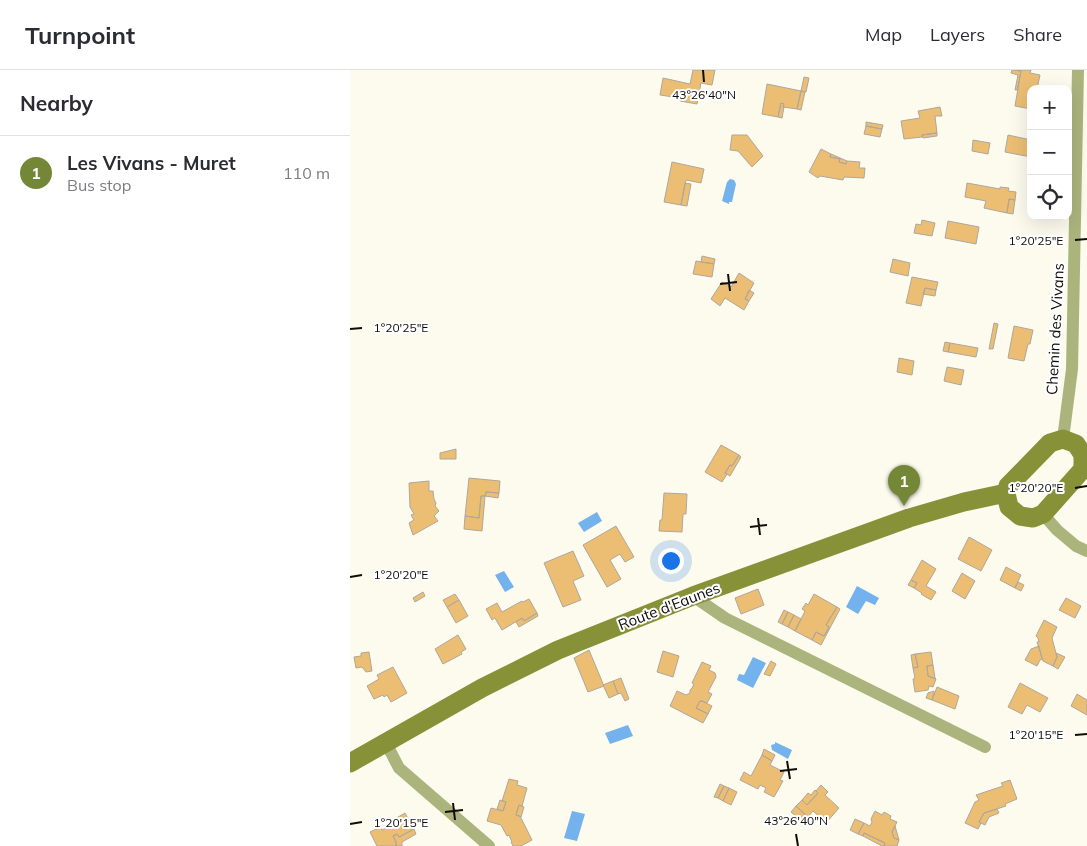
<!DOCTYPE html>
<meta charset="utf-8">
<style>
body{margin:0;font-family:Mulish,sans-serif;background:#f2f2f3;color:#2b2b33}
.controls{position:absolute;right:15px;top:15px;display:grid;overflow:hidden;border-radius:10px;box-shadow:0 5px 20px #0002}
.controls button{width:45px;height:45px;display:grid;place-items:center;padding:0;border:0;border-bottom:1px solid #e1e1e2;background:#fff;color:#2b2b33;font:25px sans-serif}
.you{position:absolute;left:320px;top:490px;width:18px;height:18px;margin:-12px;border:4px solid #fff;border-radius:50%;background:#1a73e8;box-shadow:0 0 0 8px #1a73e833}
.badge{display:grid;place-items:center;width:32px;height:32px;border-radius:50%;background:#748737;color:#fff;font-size:16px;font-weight:700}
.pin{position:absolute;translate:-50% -41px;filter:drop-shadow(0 1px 2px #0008)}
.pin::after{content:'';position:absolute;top:26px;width:18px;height:15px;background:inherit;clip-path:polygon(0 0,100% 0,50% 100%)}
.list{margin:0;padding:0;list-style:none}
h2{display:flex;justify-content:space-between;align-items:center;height:65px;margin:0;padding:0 20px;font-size:21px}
h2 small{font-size:16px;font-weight:400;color:#7c7c81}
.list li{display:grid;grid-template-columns:32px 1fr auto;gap:15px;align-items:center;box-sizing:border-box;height:75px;padding:0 20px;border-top:1px solid #e1e1e2}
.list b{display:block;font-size:19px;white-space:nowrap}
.list p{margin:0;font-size:16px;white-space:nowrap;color:#7c7c81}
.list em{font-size:16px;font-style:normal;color:#7c7c81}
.icon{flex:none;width:28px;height:28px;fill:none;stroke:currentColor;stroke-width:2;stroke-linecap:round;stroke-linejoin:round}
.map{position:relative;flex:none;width:737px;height:776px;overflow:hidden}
header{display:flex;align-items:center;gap:30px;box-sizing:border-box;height:70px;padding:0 25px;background:#fff;border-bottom:1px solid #e1e1e2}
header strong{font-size:24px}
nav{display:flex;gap:28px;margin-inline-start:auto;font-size:18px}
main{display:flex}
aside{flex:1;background:#fff}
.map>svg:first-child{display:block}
.water{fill:#73b2ec}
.building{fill:#ecbe74;stroke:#aea79c}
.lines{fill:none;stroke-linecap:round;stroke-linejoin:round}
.street{stroke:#acb47d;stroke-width:12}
.secondary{stroke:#879138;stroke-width:19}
.ticks{fill:none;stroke:#0e0d09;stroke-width:2}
.labels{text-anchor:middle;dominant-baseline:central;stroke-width:4;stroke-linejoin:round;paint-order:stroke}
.street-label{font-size:15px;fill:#0e0d09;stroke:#fff}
.ticks-label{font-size:12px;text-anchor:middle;fill:#0e0d09;stroke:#fff;stroke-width:4;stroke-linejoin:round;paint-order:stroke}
</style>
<header>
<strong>Turnpoint</strong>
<nav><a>Map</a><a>Layers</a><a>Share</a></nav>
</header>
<main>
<aside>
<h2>Nearby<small></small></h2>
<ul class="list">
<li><span class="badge">1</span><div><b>Les Vivans - Muret</b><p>Bus stop</p></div><em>110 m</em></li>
</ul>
</aside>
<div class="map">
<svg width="737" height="776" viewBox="0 0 737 776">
<rect width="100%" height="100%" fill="#fdfbee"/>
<path class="water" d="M 380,109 L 384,110 L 386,114 L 382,132 L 379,132 L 379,134 L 372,131 L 377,112 Z
M 247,442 L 252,451 L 234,462 L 228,453 Z
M 154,501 L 164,517 L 155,522 L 145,505 Z
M 507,516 L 529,528 L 525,535 L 516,531 L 508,544 L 496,537 Z
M 403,587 L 416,593 L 403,618 L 387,610 L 389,604 L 394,605 Z
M 278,655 L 283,666 L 260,674 L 255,663 Z
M 425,672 L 442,680 L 438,689 L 422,680 L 421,675 L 425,674 Z
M 222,741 L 235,744 L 227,771 L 214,768 Z"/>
<path class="building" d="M 343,0 L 365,0 L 362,15 L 351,13 L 347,34 L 330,31 L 330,28 L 310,25 L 313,8 L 340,14 Z
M 662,0 L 671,1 L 667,20 L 665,20 L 668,5 L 661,3 Z
M 665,0 L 681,0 L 680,3 L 690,5 L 687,19 L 681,19 L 681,39 L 665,36 L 671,1 Z
M 454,7 L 459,8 L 456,22 L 451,21 Z
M 417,14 L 451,21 L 447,39 L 433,37 L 434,34 L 431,33 L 428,47 L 412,44 Z
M 451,21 L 455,22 L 451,40 L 447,39 Z
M 431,33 L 434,34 L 433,37 L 434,37 L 432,48 L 428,47 Z
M 590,37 L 592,46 L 585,46 L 587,63 L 572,65 L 572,67 L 554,69 L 551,51 L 570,48 L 568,41 Z
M 516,52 L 533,55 L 532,59 L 516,56 Z
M 516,56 L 532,59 L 530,67 L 514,64 Z
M 587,63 L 587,66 L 573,68 L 572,65 Z
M 382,65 L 397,65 L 413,86 L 402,97 L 388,81 L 380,80 Z
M 658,65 L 681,70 L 681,87 L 655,82 Z
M 623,70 L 640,73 L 638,84 L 622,81 Z
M 471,79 L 481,84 L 480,87 L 490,89 L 489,92 L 496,94 L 497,91 L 510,92 L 509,98 L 515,98 L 514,108 L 494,107 L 493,110 L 470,106 L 468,108 L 459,102 Z
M 481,84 L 497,91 L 496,94 L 489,92 L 490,89 L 480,87 Z
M 322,92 L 354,99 L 351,113 L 336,110 L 331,135 L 314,132 Z
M 335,113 L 341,114 L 337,136 L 331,135 Z
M 617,113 L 650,119 L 650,117 L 659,118 L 658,121 L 666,122 L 665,130 L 659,129 L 657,143 L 634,138 L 636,131 L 615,127 Z
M 659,129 L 665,130 L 663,144 L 657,143 Z
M 572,150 L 585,153 L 582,166 L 564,163 L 566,154 L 571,155 Z
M 598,151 L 629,157 L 626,174 L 595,168 Z
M 352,186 L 365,189 L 364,194 L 351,192 Z
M 543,189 L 560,193 L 558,206 L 540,202 Z
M 346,191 L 364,194 L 362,207 L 343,204 Z
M 389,203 L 404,213 L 395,229 L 399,231 L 394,240 L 375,228 L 370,236 L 361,229 L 372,212 L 381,217 Z
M 562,207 L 588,212 L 586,220 L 575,218 L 571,236 L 556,233 Z
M 575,218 L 586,220 L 585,226 L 573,224 Z
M 399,220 L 404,223 L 399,231 L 395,229 Z
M 644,253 L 648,254 L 643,279 L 639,279 Z
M 664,256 L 683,260 L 680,274 L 678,274 L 674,291 L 658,288 Z
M 595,272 L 600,273 L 598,282 L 593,281 Z
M 600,273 L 628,278 L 626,287 L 598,282 Z
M 549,288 L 564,291 L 562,305 L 547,302 Z
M 597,297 L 614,300 L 611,315 L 594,311 Z
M 371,375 L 389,385 L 382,396 L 380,395 L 375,403 L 377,404 L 372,412 L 355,402 Z
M 106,379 L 106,389 L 90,389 L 90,383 Z
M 389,385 L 391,387 L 380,406 L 375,403 L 380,395 L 382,396 Z
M 119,408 L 150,411 L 149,423 L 136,422 L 135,426 L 131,426 L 129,448 L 115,446 Z
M 79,411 L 79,421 L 83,421 L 84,429 L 86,433 L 85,436 L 89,441 L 84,446 L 88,451 L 63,465 L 59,453 L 64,450 L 61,445 L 64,444 L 60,437 L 59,413 Z
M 136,422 L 149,423 L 148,428 L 135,426 Z
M 314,423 L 337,424 L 336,444 L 333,444 L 332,462 L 309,461 L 310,450 L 312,450 Z
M 131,426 L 135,426 L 132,461 L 114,459 L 115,446 L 129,448 Z
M 266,456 L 284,487 L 275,492 L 270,484 L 260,490 L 271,509 L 257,517 L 233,475 Z
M 619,467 L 642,480 L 631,501 L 608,489 Z
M 223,481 L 234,506 L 223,511 L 231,530 L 213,537 L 194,493 Z
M 572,490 L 586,499 L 576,516 L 586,522 L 581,530 L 571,524 L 572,523 L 564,518 L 567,513 L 561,510 Z
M 656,497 L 671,505 L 665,518 L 650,510 Z
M 612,503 L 625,511 L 615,529 L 602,521 Z
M 561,510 L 567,513 L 564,518 L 558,515 Z
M 668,512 L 674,515 L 671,521 L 665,518 Z
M 408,519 L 414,535 L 391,544 L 385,528 Z
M 73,522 L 75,526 L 65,532 L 63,528 Z
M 105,524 L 109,530 L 97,537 L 93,530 Z
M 464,524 L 487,537 L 476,555 L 479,557 L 474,566 L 466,562 L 462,570 L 445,561 L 455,541 L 452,539 L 456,533 L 458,535 Z
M 716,528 L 731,536 L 725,548 L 709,540 Z
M 179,529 L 187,543 L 174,551 L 172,548 L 152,560 L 145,548 L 142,550 L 136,539 L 147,533 L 152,542 L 172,531 L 173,532 Z
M 109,530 L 118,546 L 106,553 L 97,537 Z
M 487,537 L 490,539 L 471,575 L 462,570 L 466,562 L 474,566 L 479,557 L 476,555 Z
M 434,540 L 438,542 L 432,554 L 428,552 Z
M 438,542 L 444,545 L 438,557 L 432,554 Z
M 187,543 L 188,546 L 169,557 L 166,552 L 172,548 L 174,551 Z
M 444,545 L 451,549 L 445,561 L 438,557 Z
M 694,550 L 707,557 L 702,568 L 707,587 L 703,596 L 693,591 L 687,572 L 689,572 L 688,568 L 686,566 Z
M 108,565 L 116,579 L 111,582 L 112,584 L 93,594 L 85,579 Z
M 689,576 L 692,589 L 690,590 L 687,596 L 675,590 L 681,579 Z
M 239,580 L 254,616 L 238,622 L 224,588 Z
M 313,581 L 329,586 L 323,607 L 307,602 Z
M 19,582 L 22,601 L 16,602 L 12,597 L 6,598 L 4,587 L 11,586 L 11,583 Z
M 581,582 L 583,595 L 577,596 L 578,606 L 586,609 L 583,617 L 579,616 L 578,620 L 565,622 L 563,609 L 565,608 L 563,598 L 568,597 L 565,584 Z
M 706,583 L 715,587 L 708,599 L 703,596 L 707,587 Z
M 565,584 L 568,597 L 563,598 L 561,585 Z
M 421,591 L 426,594 L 420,606 L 414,604 Z
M 352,592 L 361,596 L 359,600 L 365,603 L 366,607 L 358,622 L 362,624 L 357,633 L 352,631 L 350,631 L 346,638 L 358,644 L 353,653 L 320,636 L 327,621 L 336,625 L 340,623 L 340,620 L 342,618 L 344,614 L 342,613 Z
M 583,595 L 585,608 L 586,609 L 578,606 L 577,596 Z
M 43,597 L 57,623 L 41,632 L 37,625 L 34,627 L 33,625 L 24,629 L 17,616 L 29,609 L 27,605 Z
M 271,608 L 279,629 L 275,631 L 271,623 L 268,624 L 263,611 Z
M 263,611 L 268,624 L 259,628 L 253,615 Z
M 670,613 L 698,628 L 690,642 L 677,635 L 672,644 L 658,637 Z
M 587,617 L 609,626 L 605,639 L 582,630 Z
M 584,621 L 584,623 L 582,630 L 576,628 L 578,623 Z
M 727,624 L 737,630 L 737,645 L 721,636 Z
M 350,631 L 352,631 L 362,636 L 358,644 L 346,638 Z
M 414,679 L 425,685 L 422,691 L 412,685 Z
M 412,685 L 422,691 L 420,695 L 434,702 L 430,710 L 433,711 L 424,727 L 414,722 L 416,718 L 410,715 L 408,719 L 390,710 L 394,702 L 401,706 Z
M 159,709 L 168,711 L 167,715 L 177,718 L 172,736 L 169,735 L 166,745 L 170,746 L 182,770 L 171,776 L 163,776 L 161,772 L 162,772 L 159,765 L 157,766 L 151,755 L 137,751 L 141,738 L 153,741 L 156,732 L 152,731 Z
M 660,710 L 667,729 L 655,734 L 656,736 L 634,743 L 629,752 L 631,753 L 628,759 L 615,753 L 625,732 L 629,730 L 626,725 L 653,716 L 651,713 Z
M 370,714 L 374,716 L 368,728 L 364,727 Z
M 471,715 L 478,722 L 475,725 L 489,738 L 476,753 L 463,741 L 458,747 L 446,736 L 452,730 L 457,735 L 468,723 L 466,721 Z
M 374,716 L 379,718 L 373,731 L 368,728 Z
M 379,718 L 387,722 L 381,735 L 373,731 Z
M 465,720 L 468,723 L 457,735 L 452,730 L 458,723 L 461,725 Z
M 150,730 L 156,732 L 153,741 L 147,739 Z
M 169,735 L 174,737 L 171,747 L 166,745 Z
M 446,736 L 458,747 L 453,752 L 441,742 Z
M 647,739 L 649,743 L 639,747 L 635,755 L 629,752 L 634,743 Z
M 525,741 L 532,745 L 534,742 L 541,746 L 540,749 L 547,752 L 542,762 L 544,768 L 549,770 L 547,776 L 534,776 L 535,773 L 514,763 L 513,766 L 508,764 L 514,753 L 520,756 L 522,752 L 521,749 Z
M 55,743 L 64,759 L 49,767 L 47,764 L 43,766 L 46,772 L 46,776 L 27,776 L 20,762 L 30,757 L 32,760 L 40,756 L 38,753 Z
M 505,749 L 514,753 L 508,764 L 500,760 Z
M 545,756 L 549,770 L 544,768 L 542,762 Z
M 64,759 L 66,764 L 52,772 L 52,776 L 46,776 L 46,772 L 43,766 L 47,764 L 49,767 Z
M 514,763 L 535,773 L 534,776 L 532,776 L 513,766 Z"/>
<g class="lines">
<path class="street" d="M 713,369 L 722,299 L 728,0
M 693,444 L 707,460 L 726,476 L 737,481
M 343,526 L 375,548 L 635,677
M 36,673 L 49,698 L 139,776"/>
<path class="secondary" d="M 713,369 L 726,374 L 733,385 L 733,399 L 693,444 L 683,448 L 670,446 L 659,437 L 656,423 L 658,416 L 700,373 Z
M 0,693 L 132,618 L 208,580 L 343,526 L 559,448 L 614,432 L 656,423"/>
</g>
<path class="ticks" d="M 353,0 L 354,12M 725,170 L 737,169M 378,204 L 380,221M 370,214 L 387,212M 0,259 L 12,258M 725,418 L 737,416M 408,448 L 410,465M 400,457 L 417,455M 0,507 L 12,505M 725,665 L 737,664M 437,691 L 440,709M 430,701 L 447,699M 103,733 L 105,750M 95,742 L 113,740M 0,754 L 12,752M 446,764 L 448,776"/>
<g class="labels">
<g class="street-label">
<text transform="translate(705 259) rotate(-87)">Chemin des Vivans</text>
<text transform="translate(319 536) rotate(-21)">Route d'Eaunes</text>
</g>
</g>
<g class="ticks-label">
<text x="354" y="29">43°26'40"N</text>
<text x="686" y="175">1°20'25"E</text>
<text x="51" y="262">1°20'25"E</text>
<text x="686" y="422">1°20'20"E</text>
<text x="51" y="509">1°20'20"E</text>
<text x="686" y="669">1°20'15"E</text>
<text x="446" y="755">43°26'40"N</text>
<text x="51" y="757">1°20'15"E</text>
</g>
</svg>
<div class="controls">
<button>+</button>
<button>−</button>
<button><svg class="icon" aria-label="locate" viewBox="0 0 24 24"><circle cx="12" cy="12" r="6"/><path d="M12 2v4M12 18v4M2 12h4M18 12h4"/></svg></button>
</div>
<div class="you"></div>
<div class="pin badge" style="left:554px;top:436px">1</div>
</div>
</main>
